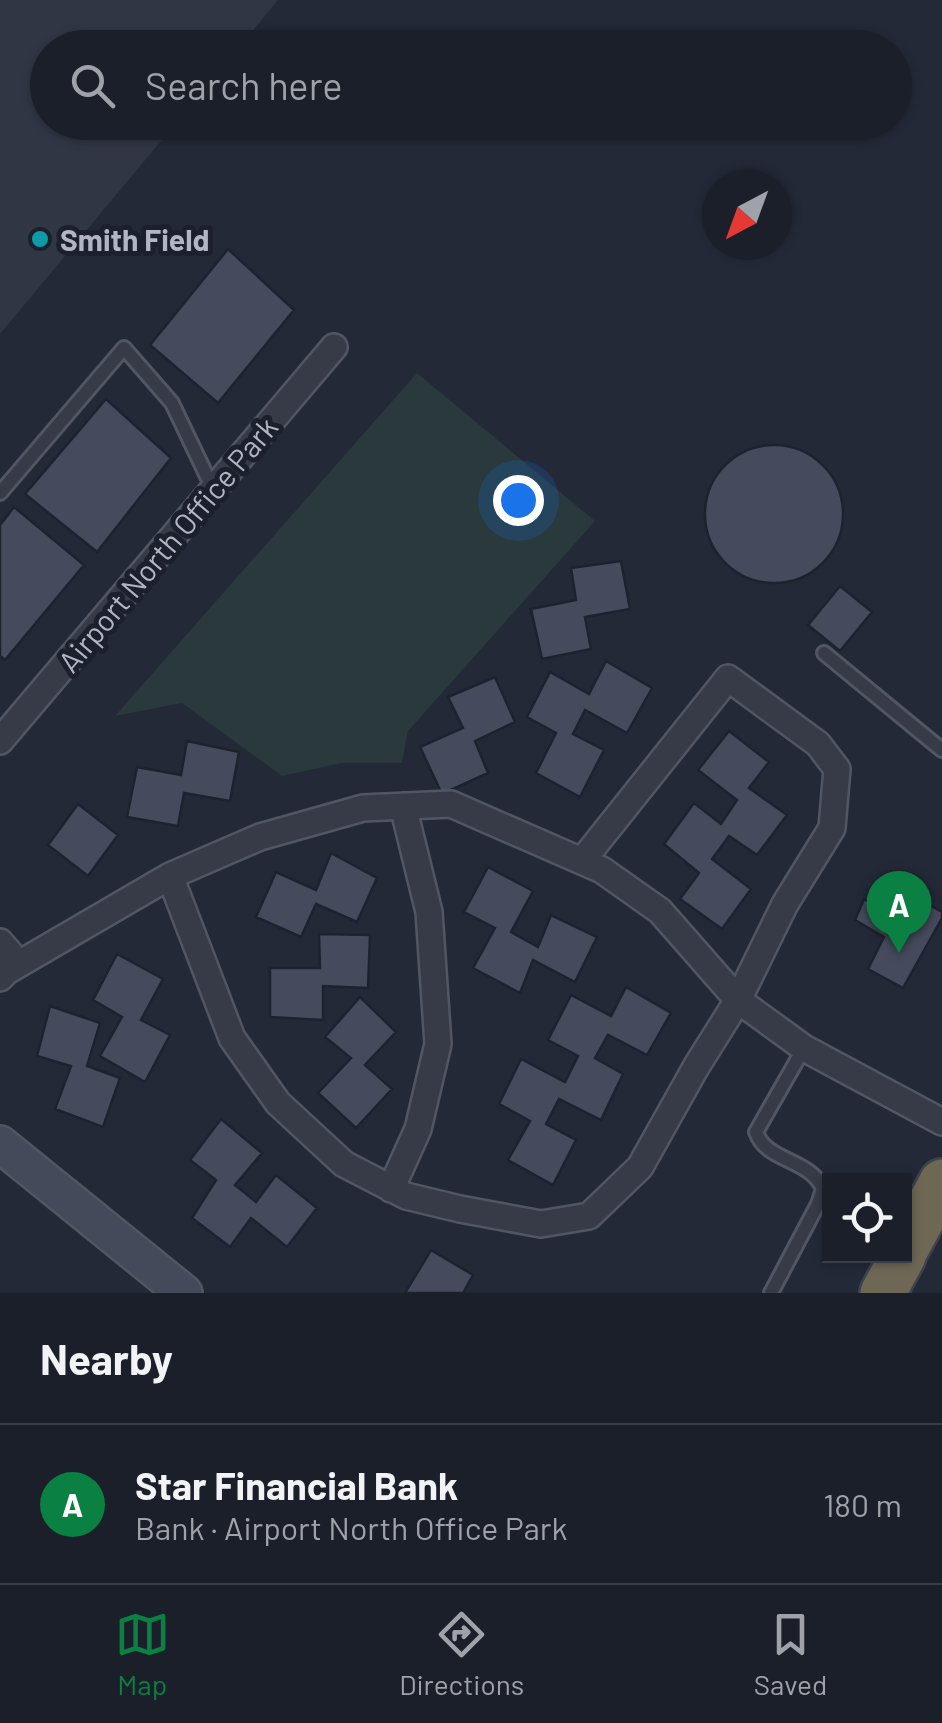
<!DOCTYPE html>
<meta charset="utf-8">
<style>
body{margin:0;font-family:Barlow,sans-serif;background:#232731;color:#f1f3f6}
.controls{position:absolute;right:30px;bottom:30px;display:grid;overflow:hidden;border-radius:0px;box-shadow:0 2px 8px #0004}
.controls button{width:90px;height:90px;display:grid;place-items:center;padding:0;border:0;border-bottom:2px solid #383d46;background:#1a1f29;color:#f1f3f6;font:50px sans-serif}
.compass{position:absolute;left:702px;top:170px;width:90px;height:90px;border-radius:50%;background:#1a1f29;box-shadow:0 2px 8px #0004;rotate:221deg}
.you{position:absolute;left:518px;top:500px;width:35px;height:35px;margin:-25px;border:8px solid #fff;border-radius:50%;background:#1a73e8;box-shadow:0 0 0 15px #1a73e833}
.badge{display:grid;place-items:center;width:65px;height:65px;border-radius:50%;background:#0b8043;color:#fff;font-size:32px;font-weight:700}
.pin{position:absolute;translate:-50% -82px;filter:drop-shadow(0 2px 5px #0008)}
.pin::after{content:'';position:absolute;top:52px;width:35px;height:30px;background:inherit;clip-path:polygon(0 0,100% 0,50% 100%)}
.list{margin:0;padding:0;list-style:none}
h2{display:flex;justify-content:space-between;align-items:center;height:130px;margin:0;padding:0 40px;font-size:42px}
h2 small{font-size:32px;font-weight:400;color:#9fa2a8}
.list li{display:grid;grid-template-columns:65px 1fr auto;gap:30px;align-items:center;box-sizing:border-box;height:160px;padding:0 40px;border-top:2px solid #383d46}
.list b{display:block;font-size:38px;white-space:nowrap}
.list p{margin:0;font-size:32px;white-space:nowrap;color:#9fa2a8}
.list em{font-size:32px;font-style:normal;color:#9fa2a8}
.icon{flex:none;width:55px;height:55px;fill:none;stroke:currentColor;stroke-width:2;stroke-linecap:round;stroke-linejoin:round}
.map{position:relative;flex:none;width:942px;height:1293px;overflow:hidden}
.search{position:absolute;background:#1a1f29;box-shadow:0 2px 8px #0004;left:30px;right:30px;top:30px;height:110px;display:flex;align-items:center;gap:25px;box-sizing:border-box;padding:0 35px;border-radius:55px;color:#9fa2a8;font-size:38px}
.sheet{height:290px;background:#1a1f29}
nav{display:flex;justify-content:space-around;align-items:center;box-sizing:border-box;height:140px;border-top:2px solid #383d46;background:#1a1f29;font-size:28px;color:#9fa2a8}
nav a{display:grid;justify-items:center;gap:5px}
nav .on{color:#0b8043}
.map>svg:first-child{display:block}
.airport{fill:#313645}
.green{fill:#29393c}
.building{fill:#454b5c;stroke:#1e222f;stroke-width:2.5}
.lines{fill:none;stroke-linecap:round;stroke-linejoin:round}
.lane-casing{stroke:#525663;stroke-width:18}
.street-casing{stroke:#525663;stroke-width:30}
.secondary-casing{stroke:#525663;stroke-width:40}
.highway-casing{stroke:#3f4350;stroke-width:50}
.lane{stroke:#373b48;stroke-width:12}
.street{stroke:#373b48;stroke-width:25}
.secondary{stroke:#454a5a;stroke-width:35}
.highway{stroke:#6d6754;stroke-width:45}
.culture-dot{fill:#0f9aa8;stroke:#1c202d;stroke-width:4}
.labels{text-anchor:middle;dominant-baseline:central;stroke-width:10;stroke-linejoin:round;paint-order:stroke}
.poi-label{font-size:30px;font-weight:bold;fill:#b2b6c4;stroke:#1c202d;text-anchor:start}
.street-label{font-size:30px;fill:#b2b6c4;stroke:#1c202d}
</style>
<div class="map">
<svg width="942" height="1293" viewBox="0 0 942 1293">
<rect width="100%" height="100%" fill="#232937"/>
<path class="airport" d="M 0,0 L 278,0 L 239,47 L 48,48 L 48,122 L 176,123 L 0,334 Z"/>
<path class="green" d="M 417,373 L 595,521 L 408,731 L 402,763 L 341,763 L 282,776 L 182,703 L 115,716 Z"/>
<path class="building" d="M 228,249 L 294,310 L 218,403 L 150,345 Z
M 106,399 L 171,458 L 97,552 L 25,494 Z
M705 514a69 69 0 1 1 138 0a69 69 0 1 1-138 0Z
M 14,507 L 84,565 L 5,660 L 0,656 L 0,525 Z
M 621,561 L 630,609 L 585,617 L 591,649 L 542,659 L 531,609 L 576,600 L 571,568 Z
M 840,586 L 872,612 L 840,651 L 808,625 Z
M 606,661 L 652,688 L 627,733 L 585,710 L 573,734 L 604,750 L 580,797 L 536,773 L 556,733 L 527,717 L 550,672 L 589,694 Z
M 495,677 L 515,722 L 475,741 L 488,773 L 442,794 L 420,747 L 463,728 L 448,697 Z
M 729,731 L 769,762 L 749,788 L 787,815 L 757,855 L 729,836 L 712,859 L 751,889 L 722,929 L 680,899 L 699,873 L 664,844 L 694,803 L 721,824 L 737,800 L 698,770 Z
M 187,741 L 239,752 L 230,801 L 184,793 L 178,826 L 127,817 L 137,767 L 181,775 Z
M 78,804 L 118,835 L 88,876 L 48,845 Z
M 331,853 L 377,878 L 357,922 L 316,904 L 301,937 L 256,917 L 276,872 L 316,890 Z
M 488,867 L 533,891 L 511,932 L 538,947 L 551,915 L 597,937 L 575,982 L 533,960 L 520,993 L 473,968 L 495,928 L 464,912 Z
M 908,893 L 942,912 L 942,918 L 903,988 L 868,969 L 884,937 L 855,920 L 864,899 L 894,918 Z
M 319,934 L 370,935 L 368,988 L 323,986 L 323,1020 L 270,1017 L 270,968 L 320,968 Z
M 117,954 L 163,979 L 141,1020 L 170,1035 L 145,1082 L 100,1056 L 122,1017 L 93,1000 Z
M 626,987 L 671,1013 L 647,1055 L 608,1035 L 595,1058 L 623,1074 L 601,1120 L 559,1099 L 546,1124 L 576,1140 L 553,1185 L 508,1160 L 530,1121 L 499,1104 L 521,1059 L 565,1082 L 578,1056 L 548,1040 L 571,995 L 611,1016 Z
M 360,997 L 396,1032 L 365,1065 L 392,1089 L 356,1128 L 318,1093 L 351,1058 L 325,1037 Z
M 50,1006 L 100,1023 L 87,1066 L 120,1078 L 103,1127 L 55,1109 L 71,1066 L 37,1056 Z
M 221,1119 L 262,1153 L 235,1185 L 256,1202 L 276,1175 L 317,1208 L 287,1247 L 251,1218 L 230,1247 L 192,1218 L 216,1180 L 190,1160 Z
M 431,1250 L 473,1275 L 463,1293 L 405,1293 Z"/>
<g class="lines">
<defs>
<path id="lane" d="M 0,493 L 124,348 L 172,403 L 213,489
M 824,653 L 942,750
M 771,1293 L 818,1204 L 823,1189 C 811,1159 766,1162 756,1132 L 804,1048"/>
<path id="street" d="M 0,741 L 334,347
M 170,876 L 232,1038 L 278,1103 L 344,1164 L 406,1196 L 460,1209 L 541,1224 L 589,1216 L 640,1167 L 696,1067 L 738,1000 L 785,904 L 832,828 L 837,769 L 818,744 L 728,678 L 582,861
M 0,942 L 19,964
M 0,978 L 7,971 L 170,876 L 260,837 L 363,808 L 451,804 L 602,870 L 660,911 L 738,1000 L 804,1048 L 942,1122
M 391,1189 L 418,1129 L 438,1044 L 429,912 L 403,806"/>
<path id="secondary" d="M 0,1144 L 184,1293"/>
<path id="highway" d="M 904,1252 L 942,1182
M 883,1293 L 903,1256"/>
</defs>
<use href="#lane" class="lane-casing"/>
<use href="#street" class="street-casing"/>
<use href="#secondary" class="secondary-casing"/>
<use href="#highway" class="highway-casing"/>
<use href="#lane" class="lane"/>
<use href="#street" class="street"/>
<use href="#secondary" class="secondary"/>
<use href="#highway" class="highway"/>
</g>
<circle class="culture-dot" cx="40" cy="239" r="10"/>
<g class="labels">
<g class="poi-label">
<text x="60" y="239">Smith Field</text>
</g>
<g class="street-label">
<text transform="translate(167 544) rotate(-50)">Airport North Office Park</text>
</g>
</g>
</svg>
<div class="controls">
<button><svg class="icon" aria-label="locate" viewBox="0 0 24 24"><circle cx="12" cy="12" r="6"/><path d="M12 2v4M12 18v4M2 12h4M18 12h4"/></svg></button>
</div>
<svg class="compass" viewBox="-18 -18 36 36"><path d="M0-13l5 13h-10z" fill="#e53935"/><path d="M0 13l5-13h-10z" fill="#9fa2a8"/></svg>
<div class="you"></div>
<div class="pin badge" style="left:899px;top:953px">A</div>
<div class="search"><svg class="icon" aria-label="search" viewBox="0 0 24 24"><circle cx="10" cy="10" r="6"/><path d="M15 15l6 6"/></svg>Search here</div>
</div>
<section class="sheet">
<h2>Nearby<small></small></h2>
<ul class="list">
<li><span class="badge">A</span><div><b>Star Financial Bank</b><p>Bank · Airport North Office Park</p></div><em>180 m</em></li>
</ul>
</section>
<nav>
<a class="on"><svg class="icon" aria-label="map" viewBox="0 0 24 24"><path d="M3 6l6-2 6 2 6-2v14l-6 2-6-2-6 2zM9 4v14M15 6v14"/></svg>Map</a>
<a><svg class="icon" aria-label="directions" viewBox="0 0 24 24"><path d="M12 3l9 9-9 9-9-9zM9 14v-3h6M13 9l2 2-2 2"/></svg>Directions</a>
<a><svg class="icon" aria-label="saved" viewBox="0 0 24 24"><path d="M7 4h10v16l-5-4-5 4z"/></svg>Saved</a>
</nav>
